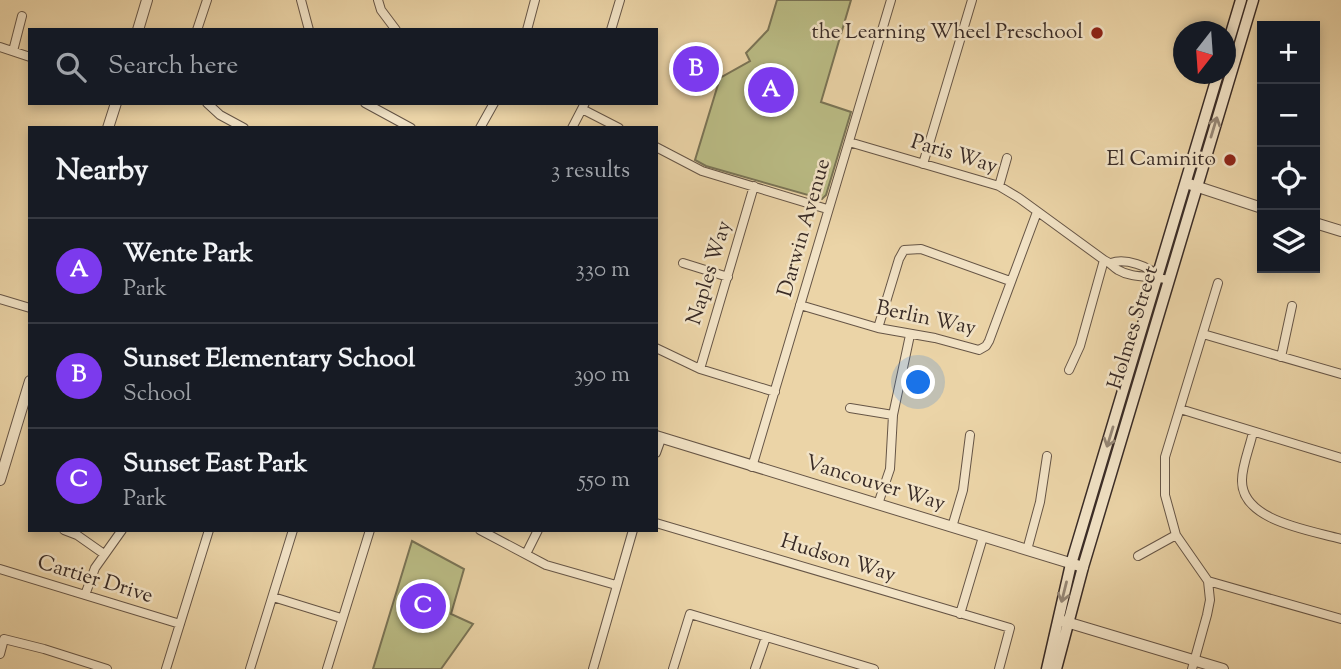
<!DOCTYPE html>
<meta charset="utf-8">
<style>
body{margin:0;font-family:"Sorts Mill Goudy",serif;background:#20242c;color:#f1f3f6}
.controls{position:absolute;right:21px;top:21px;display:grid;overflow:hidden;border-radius:0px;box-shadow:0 4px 10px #0003}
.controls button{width:63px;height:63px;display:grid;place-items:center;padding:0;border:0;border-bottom:2px solid #363941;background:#171b24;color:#f1f3f6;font:35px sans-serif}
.compass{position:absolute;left:1173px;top:21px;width:63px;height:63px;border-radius:50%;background:#171b24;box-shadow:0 4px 10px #0003;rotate:197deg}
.you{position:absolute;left:919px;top:383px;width:24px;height:24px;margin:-18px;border:5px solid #fff;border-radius:50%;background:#1a73e8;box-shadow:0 0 0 10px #1a73e833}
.badge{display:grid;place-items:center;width:46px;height:46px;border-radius:50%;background:#7c3aed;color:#fff;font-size:23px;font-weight:700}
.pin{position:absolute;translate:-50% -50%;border:4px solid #fff;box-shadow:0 2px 7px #0006}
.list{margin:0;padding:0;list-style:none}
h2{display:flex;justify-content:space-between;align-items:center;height:91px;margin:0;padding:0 28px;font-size:30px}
h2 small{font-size:23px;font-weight:400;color:#9ea1a6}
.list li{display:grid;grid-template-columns:46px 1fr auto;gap:21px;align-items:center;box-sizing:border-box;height:105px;padding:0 28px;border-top:2px solid #363941}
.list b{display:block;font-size:26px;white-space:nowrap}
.list p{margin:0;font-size:23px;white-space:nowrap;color:#9ea1a6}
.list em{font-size:23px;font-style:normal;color:#9ea1a6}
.icon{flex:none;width:38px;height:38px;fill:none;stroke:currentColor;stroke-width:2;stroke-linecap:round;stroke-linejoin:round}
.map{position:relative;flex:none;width:1341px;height:669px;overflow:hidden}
.search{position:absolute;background:#171b24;box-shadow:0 4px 10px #0003;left:28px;top:28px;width:630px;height:77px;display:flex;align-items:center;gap:18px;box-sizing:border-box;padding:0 24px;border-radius:0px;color:#9ea1a6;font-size:26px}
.panel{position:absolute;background:#171b24;box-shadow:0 4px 10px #0003;left:28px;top:126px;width:630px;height:406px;border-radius:0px}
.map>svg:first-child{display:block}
.green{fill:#babc85;stroke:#7a7456;stroke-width:2}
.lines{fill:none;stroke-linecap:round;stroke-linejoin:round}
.minor-casing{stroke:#665546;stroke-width:10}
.tertiary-casing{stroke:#665546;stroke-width:12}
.secondary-casing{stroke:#392b26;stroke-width:13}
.minor{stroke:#f2e3c6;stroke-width:8}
.tertiary{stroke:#f2e3c6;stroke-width:10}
.secondary{stroke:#f2e3c6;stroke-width:10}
.oneway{stroke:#968776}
.poi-dot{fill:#8f2418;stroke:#f2e3c6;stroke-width:2.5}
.labels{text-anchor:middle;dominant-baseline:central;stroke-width:5;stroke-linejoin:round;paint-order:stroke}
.poi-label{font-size:21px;fill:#392b26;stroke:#f2e3c6;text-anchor:end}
.street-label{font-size:21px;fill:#392b26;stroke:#f2e3c6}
</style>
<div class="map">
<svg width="1341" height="669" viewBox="0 0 1341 669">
<rect width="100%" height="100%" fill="#ebd4a7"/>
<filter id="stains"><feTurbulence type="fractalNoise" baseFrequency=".00286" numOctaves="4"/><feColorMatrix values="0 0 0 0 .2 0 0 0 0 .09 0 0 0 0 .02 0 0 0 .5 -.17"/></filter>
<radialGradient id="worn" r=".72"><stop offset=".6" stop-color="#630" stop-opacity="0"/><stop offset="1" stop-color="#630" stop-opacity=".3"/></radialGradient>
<path class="green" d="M 777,0 L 851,0 L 821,102 L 851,112 L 826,195 L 822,199 L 706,166 L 695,160 L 720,78 L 750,61 L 746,53 L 768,30 Z
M 412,541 L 464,569 L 451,614 L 473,624 L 441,669 L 373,669 Z"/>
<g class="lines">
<defs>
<path id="minor" d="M 301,0 L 309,30
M 378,0 L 381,10 L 396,30
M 197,30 L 207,0
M 527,30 L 535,0
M 611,30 L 620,0
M 0,47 L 30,57
M 13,51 L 22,16
M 207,103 L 220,115 L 244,128
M 365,103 L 411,128
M 582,109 L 619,128
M 480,128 L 494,103
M 572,128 L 585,103
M 849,142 L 999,186 L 1019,198 L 1104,260 C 1111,263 1112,266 1118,270 C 1133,279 1153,275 1168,280
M 656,147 L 702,171 L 827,209
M 923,164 L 972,0
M 999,186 L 1007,158
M 683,263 L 728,277
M 1111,263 C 1125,258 1150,266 1158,277
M 0,299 L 30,308
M 800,305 L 878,328 L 935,338 L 979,350 L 986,346 L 989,341 L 1037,212
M 878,328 L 899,259 L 904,250 L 921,249 L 1010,281
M 1203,334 L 1341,374
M 656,348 L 700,369 L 775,392
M 1281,357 L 1292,306
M 700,369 L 754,186
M 1069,370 L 1080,346 L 1104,260
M 850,408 L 893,415
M 1180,409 L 1341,458
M 1253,432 C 1250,447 1242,465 1242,480 C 1241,521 1310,530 1341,539
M 656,453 L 661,439
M 752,467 L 891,0
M 878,504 L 890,469 L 893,415 L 910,335
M 656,523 L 1010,628 L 999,669
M 952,527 L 963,490 L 970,435
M 64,530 L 77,535 L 104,554
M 480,530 L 546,565 L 616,585
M 1027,550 L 1040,502 L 1047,456
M 526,554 L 538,530
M 1138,556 L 1176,535
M 0,569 L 180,624
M 1208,581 L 1341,619
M 85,595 L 95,568 L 122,530
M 273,597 L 341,618
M 960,614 L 983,537
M 0,654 L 4,639 L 44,649 L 107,669
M 166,669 L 209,530
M 250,669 L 293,530
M 327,669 L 370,530
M 593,669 L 633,530
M 673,669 L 690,614 L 874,669
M 755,669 L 766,637
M 1192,669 L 1207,615 L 1210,600 L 1208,581 L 1176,535 L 1165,495 L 1165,457 L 1218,283"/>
<path id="tertiary" d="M 138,30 L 147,0
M 108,128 L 116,103
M 1189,184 L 1262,208
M 1315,223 L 1341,231
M 656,436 L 1083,567
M 0,480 L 30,381
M 1063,621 L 1223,669"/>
<path id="secondary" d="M 1226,50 L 1241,0
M 1047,669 L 1071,564 L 1218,74
M 1056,669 L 1083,567 L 1253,0"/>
</defs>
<use href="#minor" class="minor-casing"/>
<use href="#tertiary" class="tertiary-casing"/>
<use href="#secondary" class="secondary-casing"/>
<use href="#minor" class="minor"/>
<use href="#tertiary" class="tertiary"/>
<use href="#secondary" class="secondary"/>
</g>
<defs><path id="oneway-shaft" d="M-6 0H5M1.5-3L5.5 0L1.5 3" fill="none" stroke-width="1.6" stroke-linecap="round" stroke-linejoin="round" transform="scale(1.75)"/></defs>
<g class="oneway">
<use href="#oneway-shaft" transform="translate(1214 127) rotate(-73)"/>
<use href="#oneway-shaft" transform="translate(1110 437) rotate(107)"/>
<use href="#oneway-shaft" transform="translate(1064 592) rotate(104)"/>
</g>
<g class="poi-dot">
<circle cx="1097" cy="33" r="7"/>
<circle cx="1230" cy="160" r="7"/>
</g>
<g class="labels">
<g class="poi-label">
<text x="1083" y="33">the Learning Wheel Preschool</text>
<text x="1216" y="160">El Caminito</text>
</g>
<g class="street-label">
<text transform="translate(954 155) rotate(17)">Paris Way</text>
<text transform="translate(805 228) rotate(-74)">Darwin Avenue</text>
<text transform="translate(710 273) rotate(-73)">Naples Way</text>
<text transform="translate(926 319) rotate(12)">Berlin Way</text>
<text transform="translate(1134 328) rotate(-73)">Holmes Street</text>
<text transform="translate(875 484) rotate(17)">Vancouver Way</text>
<text transform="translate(838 559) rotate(17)">Hudson Way</text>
<text transform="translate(95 580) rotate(17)">Cartier Drive</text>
</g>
</g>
<rect width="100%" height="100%" filter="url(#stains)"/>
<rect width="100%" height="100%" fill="url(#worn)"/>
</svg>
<div class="controls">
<button>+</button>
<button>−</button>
<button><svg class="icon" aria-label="locate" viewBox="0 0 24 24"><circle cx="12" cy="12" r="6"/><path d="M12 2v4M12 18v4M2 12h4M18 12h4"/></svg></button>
<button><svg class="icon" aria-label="layers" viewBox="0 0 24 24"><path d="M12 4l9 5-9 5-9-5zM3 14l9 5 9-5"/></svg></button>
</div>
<svg class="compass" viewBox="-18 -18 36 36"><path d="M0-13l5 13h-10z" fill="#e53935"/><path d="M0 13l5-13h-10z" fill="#9ea1a6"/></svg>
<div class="you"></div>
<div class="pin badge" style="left:771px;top:90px">A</div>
<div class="pin badge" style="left:696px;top:69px">B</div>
<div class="pin badge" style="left:423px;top:606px">C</div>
<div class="search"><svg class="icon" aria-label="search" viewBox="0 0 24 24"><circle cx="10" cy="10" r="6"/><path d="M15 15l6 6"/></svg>Search here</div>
<section class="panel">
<h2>Nearby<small>3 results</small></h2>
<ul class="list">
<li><span class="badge">A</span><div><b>Wente Park</b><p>Park</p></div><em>330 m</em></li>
<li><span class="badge">B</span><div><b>Sunset Elementary School</b><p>School</p></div><em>390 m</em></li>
<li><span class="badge">C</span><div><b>Sunset East Park</b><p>Park</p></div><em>550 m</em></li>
</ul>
</section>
</div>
